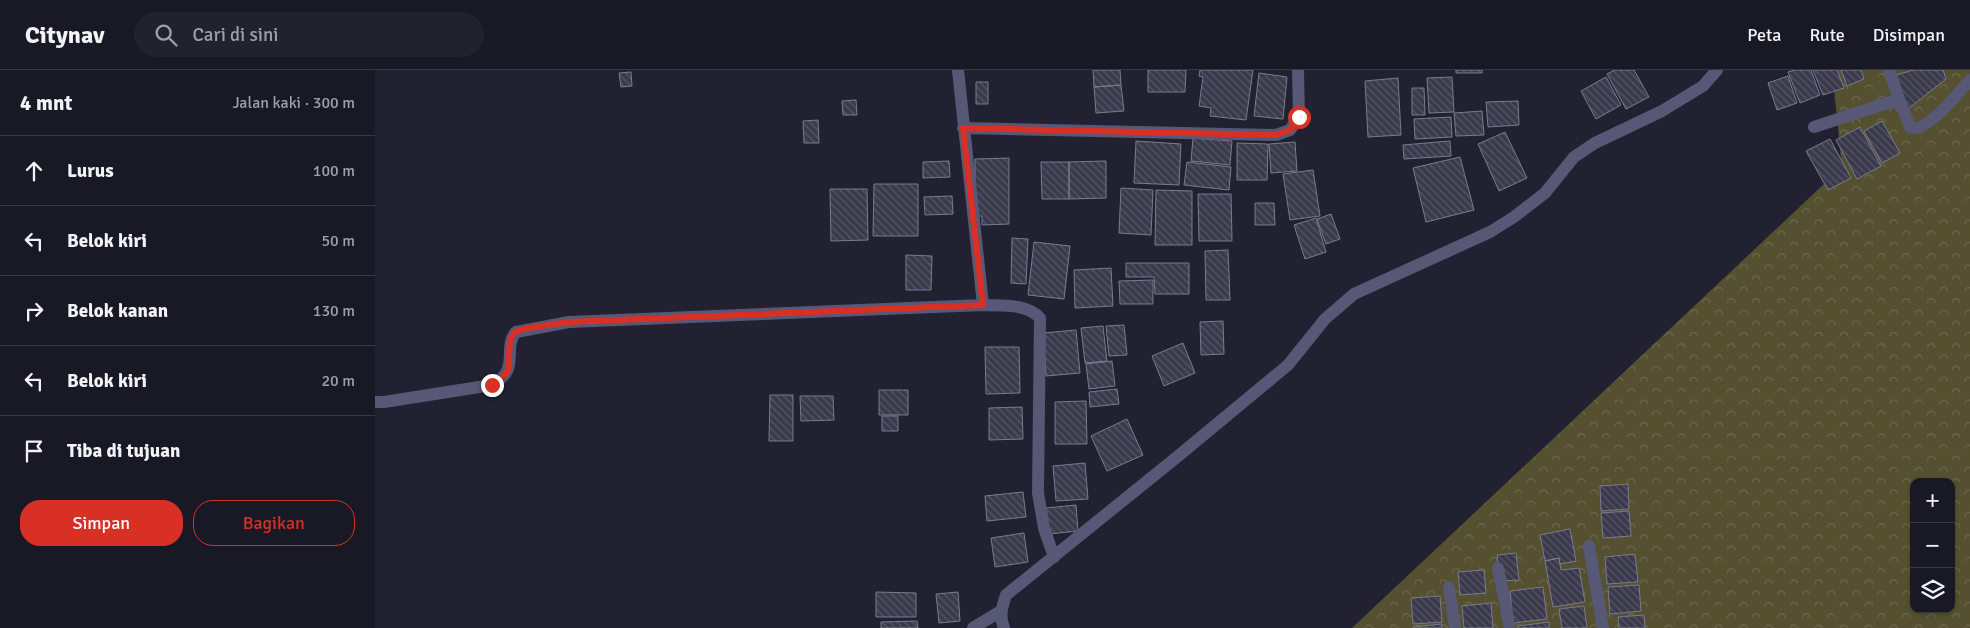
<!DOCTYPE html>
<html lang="id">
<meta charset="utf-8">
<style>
body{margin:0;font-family:Signika,sans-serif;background:#22222d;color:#f1f3f6}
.controls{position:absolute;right:15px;bottom:15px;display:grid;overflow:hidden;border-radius:10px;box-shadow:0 1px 4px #0004}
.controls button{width:45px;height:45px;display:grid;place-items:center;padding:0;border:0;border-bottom:1px solid #373842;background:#191925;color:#f1f3f6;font:25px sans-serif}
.stop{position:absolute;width:15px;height:15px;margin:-11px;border:4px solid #d93025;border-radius:50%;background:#fff}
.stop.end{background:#d93025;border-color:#fff;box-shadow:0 1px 5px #0008}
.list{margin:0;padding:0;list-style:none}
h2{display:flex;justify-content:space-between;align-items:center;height:65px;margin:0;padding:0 20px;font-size:21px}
h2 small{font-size:16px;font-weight:400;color:#9fa0a7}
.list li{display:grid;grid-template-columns:32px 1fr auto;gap:15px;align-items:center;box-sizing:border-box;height:70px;padding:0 20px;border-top:1px solid #373842}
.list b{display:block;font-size:19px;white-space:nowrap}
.list em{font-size:16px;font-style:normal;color:#9fa0a7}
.actions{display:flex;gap:10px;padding:15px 20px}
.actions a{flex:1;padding:11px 0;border:1px solid #d93025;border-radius:20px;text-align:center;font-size:18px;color:#d93025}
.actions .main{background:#d93025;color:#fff}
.icon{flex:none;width:28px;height:28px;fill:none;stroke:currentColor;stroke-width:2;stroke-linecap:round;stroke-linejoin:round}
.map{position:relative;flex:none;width:1595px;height:558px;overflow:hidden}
header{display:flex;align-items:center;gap:30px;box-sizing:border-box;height:70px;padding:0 25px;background:#191925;border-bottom:1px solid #373842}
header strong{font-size:24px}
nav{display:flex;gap:28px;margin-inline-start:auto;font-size:18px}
.search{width:350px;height:45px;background:#22222d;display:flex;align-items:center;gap:12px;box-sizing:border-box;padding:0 18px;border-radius:28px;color:#9fa0a7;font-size:19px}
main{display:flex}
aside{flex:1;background:#191925}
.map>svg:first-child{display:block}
.forest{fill:url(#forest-crowns);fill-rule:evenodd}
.building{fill:url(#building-back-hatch);stroke:#7b7b90}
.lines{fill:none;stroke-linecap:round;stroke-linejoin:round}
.minor{stroke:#575876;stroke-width:12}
.route{stroke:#d93025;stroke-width:6}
</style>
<header>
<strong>Citynav</strong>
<div class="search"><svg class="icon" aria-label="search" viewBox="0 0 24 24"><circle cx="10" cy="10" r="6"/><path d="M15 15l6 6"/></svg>Cari di sini</div>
<nav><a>Peta</a><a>Rute</a><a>Disimpan</a></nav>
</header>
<main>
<aside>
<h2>4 mnt<small>Jalan kaki · 300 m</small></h2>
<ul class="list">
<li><svg class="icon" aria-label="ahead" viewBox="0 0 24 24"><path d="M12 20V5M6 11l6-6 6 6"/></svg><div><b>Lurus</b></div><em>100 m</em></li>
<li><svg class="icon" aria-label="left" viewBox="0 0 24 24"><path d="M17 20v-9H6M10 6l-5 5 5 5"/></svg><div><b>Belok kiri</b></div><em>50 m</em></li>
<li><svg class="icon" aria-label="right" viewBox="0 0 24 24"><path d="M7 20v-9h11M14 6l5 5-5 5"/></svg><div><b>Belok kanan</b></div><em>130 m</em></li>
<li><svg class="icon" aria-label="left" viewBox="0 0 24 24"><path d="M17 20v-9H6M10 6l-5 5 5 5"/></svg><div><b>Belok kiri</b></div><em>20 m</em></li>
<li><svg class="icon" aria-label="arrive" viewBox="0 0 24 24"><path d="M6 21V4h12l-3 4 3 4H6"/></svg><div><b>Tiba di tujuan</b></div></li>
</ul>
<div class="actions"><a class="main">Simpan</a><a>Bagikan</a></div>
</aside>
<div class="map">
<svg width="1595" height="558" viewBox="0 0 1595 558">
<defs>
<pattern id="forest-crowns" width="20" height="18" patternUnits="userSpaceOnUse" patternTransform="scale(1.25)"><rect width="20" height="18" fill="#545030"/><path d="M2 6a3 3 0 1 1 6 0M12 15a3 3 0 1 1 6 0" fill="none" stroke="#6c694e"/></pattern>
<pattern id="building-back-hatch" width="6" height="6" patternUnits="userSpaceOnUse" patternTransform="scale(1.25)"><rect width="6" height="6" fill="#3a3a4c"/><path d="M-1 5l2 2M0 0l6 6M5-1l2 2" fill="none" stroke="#565666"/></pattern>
</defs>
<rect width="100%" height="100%" fill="#212131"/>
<path class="forest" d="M 1457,0 L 1595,0 L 1595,558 L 977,558 L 1467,97 ZM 1539,412 L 1576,412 L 1576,539 L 1539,539 Z"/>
<path class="building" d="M 718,0 L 745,0 L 746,15 L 719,17 Z
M 773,0 L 811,0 L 810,22 L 773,22 Z
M 825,0 L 878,0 L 871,50 L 835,46 L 836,38 L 824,36 L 828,7 L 824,6 Z
M 1081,0 L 1107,0 L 1107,3 L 1081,3 Z
M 1240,0 L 1259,0 L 1274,27 L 1251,39 L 1232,4 Z
M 1420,0 L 1436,0 L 1445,25 L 1425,33 L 1413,2 Z
M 1438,0 L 1462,0 L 1469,18 L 1448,25 Z
M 1466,0 L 1486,0 L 1489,9 L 1472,16 Z
M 1538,0 L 1568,0 L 1571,9 L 1533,39 L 1521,5 Z
M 256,2 L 257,16 L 246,17 L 244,3 Z
M 884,3 L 912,7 L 908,49 L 879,46 Z
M 1413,6 L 1422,33 L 1402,40 L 1393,13 Z
M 1077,7 L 1079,42 L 1054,43 L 1052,8 Z
M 1231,7 L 1246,35 L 1221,49 L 1206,21 Z
M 1023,8 L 1026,65 L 993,67 L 990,11 Z
M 601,12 L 613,12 L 613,34 L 601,34 Z
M 746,15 L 749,41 L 721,43 L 719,17 Z
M 1037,18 L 1049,18 L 1050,45 L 1037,45 Z
M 481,30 L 482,45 L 468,45 L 467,31 Z
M 1143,31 L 1144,55 L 1113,57 L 1111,32 Z
M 1107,41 L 1109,65 L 1081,66 L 1079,43 Z
M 1076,47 L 1077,67 L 1040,69 L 1039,49 Z
M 443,50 L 444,73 L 429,73 L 428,51 Z
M 1507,51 L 1525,83 L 1507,93 L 1489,61 Z
M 1485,57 L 1506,96 L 1482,109 L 1461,70 Z
M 1130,62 L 1152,108 L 1124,121 L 1103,74 Z
M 818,68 L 857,71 L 855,95 L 816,91 Z
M 1455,69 L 1476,108 L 1453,120 L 1431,81 Z
M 761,71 L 806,74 L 804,115 L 759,113 Z
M 1075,71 L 1076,86 L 1029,89 L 1028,75 Z
M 920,72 L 922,101 L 896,103 L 894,74 Z
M 862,73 L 893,74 L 892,110 L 862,110 Z
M 1085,87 L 1099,140 L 1051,152 L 1038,98 Z
M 634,88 L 634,154 L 607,155 L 607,146 L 600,146 L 600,89 Z
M 574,91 L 575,107 L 548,108 L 548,92 Z
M 731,91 L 731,128 L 694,129 L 694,92 Z
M 666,92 L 694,92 L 694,129 L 667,129 Z
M 812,92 L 856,97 L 854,120 L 809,115 Z
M 938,100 L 945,146 L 915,150 L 908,104 Z
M 499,114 L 543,114 L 543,166 L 498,166 Z
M 746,118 L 778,120 L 776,165 L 744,163 Z
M 455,119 L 492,119 L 493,170 L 456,171 Z
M 781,120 L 817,121 L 817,175 L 780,175 Z
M 823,124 L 856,124 L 857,171 L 824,171 Z
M 577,126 L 578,144 L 550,145 L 549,127 Z
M 880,133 L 899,133 L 900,155 L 880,155 Z
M 956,144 L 965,169 L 951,174 L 942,149 Z
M 941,148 L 951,182 L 930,189 L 919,155 Z
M 637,168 L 653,169 L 651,214 L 636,213 Z
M 659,172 L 695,176 L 689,229 L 653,225 Z
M 853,180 L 855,230 L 831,230 L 830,181 Z
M 531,185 L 557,186 L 556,220 L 531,220 Z
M 751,193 L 814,193 L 814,224 L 780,224 L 779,207 L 751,207 Z
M 736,198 L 738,236 L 700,238 L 699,200 Z
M 778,210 L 778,234 L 745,234 L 744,211 Z
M 848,251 L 849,284 L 826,285 L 825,252 Z
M 749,255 L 752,285 L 734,286 L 731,256 Z
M 728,256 L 732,291 L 710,293 L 706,258 Z
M 701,260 L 705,303 L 671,306 L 668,263 Z
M 808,273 L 820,303 L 789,316 L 777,286 Z
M 610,277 L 644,277 L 645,323 L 611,324 Z
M 737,291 L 740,316 L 714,319 L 711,294 Z
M 742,319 L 744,334 L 715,337 L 714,322 Z
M 504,320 L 533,320 L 533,345 L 504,345 Z
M 395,325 L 418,325 L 418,371 L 394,371 Z
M 425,326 L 458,326 L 459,350 L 426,351 Z
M 711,331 L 712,374 L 680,374 L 680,332 Z
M 647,337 L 648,369 L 614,370 L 614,338 Z
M 507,346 L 523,346 L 523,361 L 507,361 Z
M 752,349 L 768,385 L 732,401 L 716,366 Z
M 710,393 L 713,429 L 681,431 L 678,396 Z
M 1253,414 L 1254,439 L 1226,441 L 1225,416 Z
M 648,422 L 651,447 L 612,451 L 610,426 Z
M 701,435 L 703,461 L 674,464 L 671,438 Z
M 1254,441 L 1256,466 L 1228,468 L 1226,443 Z
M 1195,459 L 1201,491 L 1185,494 L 1184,488 L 1170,491 L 1165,465 Z
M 649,463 L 653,492 L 620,497 L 616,468 Z
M 1141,483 L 1144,510 L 1125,511 L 1122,485 Z
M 1260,484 L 1263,512 L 1232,514 L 1230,487 Z
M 1184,488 L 1186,500 L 1204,498 L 1210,532 L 1178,537 L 1170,491 Z
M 1109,500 L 1111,523 L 1085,525 L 1083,502 Z
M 1264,515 L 1266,541 L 1235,544 L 1233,517 Z
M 1168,517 L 1172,549 L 1138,553 L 1135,521 Z
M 501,522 L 541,523 L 541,547 L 501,547 Z
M 583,522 L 585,551 L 564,553 L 561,524 Z
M 1065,526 L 1067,552 L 1038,554 L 1036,528 Z
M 1116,533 L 1118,558 L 1089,558 L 1087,536 Z
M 1209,536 L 1212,558 L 1187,558 L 1184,539 Z
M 1269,545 L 1270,558 L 1244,558 L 1243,547 Z
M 542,551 L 543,558 L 506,558 L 506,552 Z
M 1174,552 L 1174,558 L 1143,558 L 1143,556 Z
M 1067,554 L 1067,558 L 1038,558 L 1038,557 Z"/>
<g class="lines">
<path class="minor" d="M 583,0 L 608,235
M 1524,29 L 1535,57 C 1550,65 1585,21 1595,10
M 1439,57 L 1524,29 L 1514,0
M 588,58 L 901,65 L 915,60 L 924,47 L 923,0
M 0,332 L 9,332 L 117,315 C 122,311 129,308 132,301 C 138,289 131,273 141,262 L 194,252 L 608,235 C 627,236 651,233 665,248 L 663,423 L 669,458 L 679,487
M 1214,476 L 1228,558
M 1123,498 L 1135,558
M 1074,517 L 1080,558
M 598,558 L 626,541
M 629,558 C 624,546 627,537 631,525 L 802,387 L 913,295 L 950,249 L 979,224 L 1115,162 L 1139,147 L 1170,123 L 1199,87 L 1220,73 L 1287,41 L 1328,16 L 1342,0"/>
</g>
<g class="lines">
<path class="route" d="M 117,315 C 123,311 131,306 133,299 C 136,289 131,270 140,262 C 148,257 183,254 194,252 L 608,235 L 588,58 L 901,65 L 915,60 L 924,47"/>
</g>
</svg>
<div class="controls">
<button>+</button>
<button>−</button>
<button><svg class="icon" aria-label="layers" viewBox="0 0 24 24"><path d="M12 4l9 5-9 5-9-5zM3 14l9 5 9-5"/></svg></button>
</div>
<div class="stop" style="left:924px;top:47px"></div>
<div class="stop end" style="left:117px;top:315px"></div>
</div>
</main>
